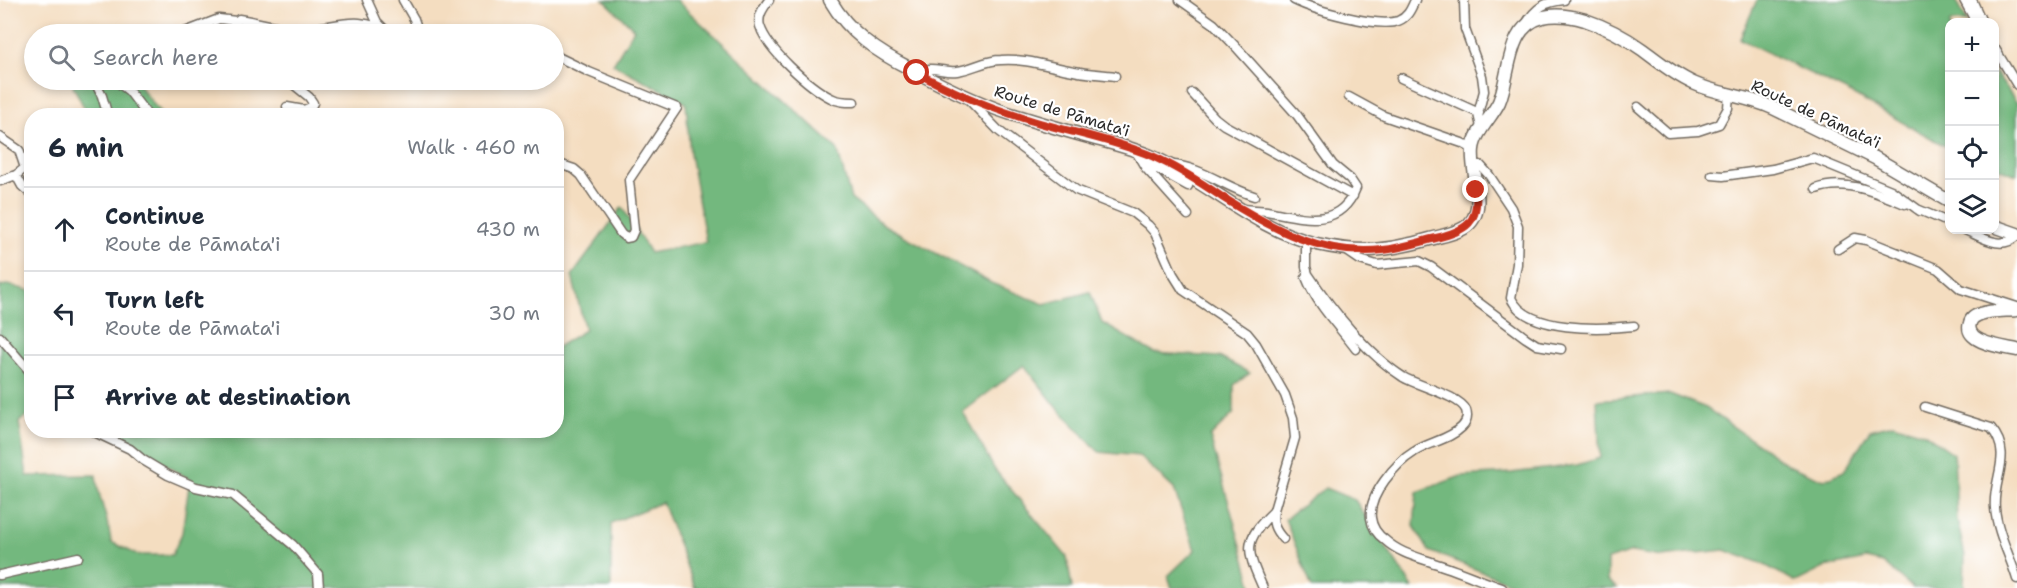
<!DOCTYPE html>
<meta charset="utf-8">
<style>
body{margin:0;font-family:"Shantell Sans",sans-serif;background:#f2f2f3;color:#1f2937}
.controls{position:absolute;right:18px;top:18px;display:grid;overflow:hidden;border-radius:12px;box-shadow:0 3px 9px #0003}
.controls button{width:54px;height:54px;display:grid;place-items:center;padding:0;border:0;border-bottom:2px solid #e0e1e3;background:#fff;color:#1f2937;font:30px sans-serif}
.stop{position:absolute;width:18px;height:18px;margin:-14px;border:4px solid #c8321e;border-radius:50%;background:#fff}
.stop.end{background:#c8321e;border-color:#fff;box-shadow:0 2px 6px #0008}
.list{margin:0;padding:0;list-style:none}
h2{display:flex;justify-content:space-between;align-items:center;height:78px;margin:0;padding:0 24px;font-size:26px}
h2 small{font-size:20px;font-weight:400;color:#747a83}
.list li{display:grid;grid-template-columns:39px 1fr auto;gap:18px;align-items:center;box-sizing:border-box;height:84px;padding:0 24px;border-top:2px solid #e0e1e3}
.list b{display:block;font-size:22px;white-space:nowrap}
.list p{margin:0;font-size:20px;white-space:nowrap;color:#747a83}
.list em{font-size:20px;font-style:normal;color:#747a83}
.icon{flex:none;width:33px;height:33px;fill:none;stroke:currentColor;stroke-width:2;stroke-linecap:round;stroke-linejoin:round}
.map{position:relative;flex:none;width:2017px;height:588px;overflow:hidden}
.search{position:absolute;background:#fff;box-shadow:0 3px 9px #0003;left:24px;top:24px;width:540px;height:66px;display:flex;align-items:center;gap:15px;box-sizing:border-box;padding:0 21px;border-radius:33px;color:#747a83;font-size:22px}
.panel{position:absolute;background:#fff;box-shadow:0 3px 9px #0003;left:24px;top:108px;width:540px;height:330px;border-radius:24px}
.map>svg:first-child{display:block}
.forest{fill:#73b87e;stroke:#4f7254;stroke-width:1.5}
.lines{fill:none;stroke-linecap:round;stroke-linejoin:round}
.street-casing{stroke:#71695f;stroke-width:11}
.secondary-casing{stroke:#71695f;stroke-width:15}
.street{stroke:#fff;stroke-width:8}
.secondary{stroke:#fff;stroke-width:12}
.route{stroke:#c8321e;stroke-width:8}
.labels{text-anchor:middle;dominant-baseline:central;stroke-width:4.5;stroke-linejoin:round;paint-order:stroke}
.street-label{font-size:16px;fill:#2b2b2b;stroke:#fff}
</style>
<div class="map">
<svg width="2017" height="588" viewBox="0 0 2017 588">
<rect width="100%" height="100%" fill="#fff"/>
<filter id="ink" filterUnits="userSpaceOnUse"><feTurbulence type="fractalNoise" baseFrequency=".0167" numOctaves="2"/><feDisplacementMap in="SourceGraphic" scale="12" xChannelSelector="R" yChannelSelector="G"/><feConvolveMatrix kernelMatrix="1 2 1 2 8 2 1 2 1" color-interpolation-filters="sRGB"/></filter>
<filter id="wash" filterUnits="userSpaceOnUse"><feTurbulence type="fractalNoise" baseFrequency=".008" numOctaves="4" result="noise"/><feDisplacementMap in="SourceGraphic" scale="24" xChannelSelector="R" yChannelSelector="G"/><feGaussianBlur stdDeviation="1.35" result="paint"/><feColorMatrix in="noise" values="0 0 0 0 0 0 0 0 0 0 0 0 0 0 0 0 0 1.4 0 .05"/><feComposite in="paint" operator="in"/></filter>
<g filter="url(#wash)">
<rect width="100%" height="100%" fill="#f4ddc0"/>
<path class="forest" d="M 604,0 L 676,0 L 837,149 L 851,199 L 886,226 L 991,283 L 1044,304 L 1090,292 L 1102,323 L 1154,353 L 1219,357 L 1250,373 L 1234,385 L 1234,413 L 1210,437 L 1253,588 L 1172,588 L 1168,576 L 1195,550 L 1174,489 L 1139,456 L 1099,452 L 1056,406 L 1024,365 L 963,412 L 995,470 L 1067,557 L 1072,588 L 695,588 L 662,502 L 611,523 L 611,588 L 0,588 L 0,286 L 8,285 L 31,291 L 31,413 L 19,422 L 27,476 L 96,475 C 98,499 109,519 111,542 L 138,555 L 172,555 L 182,533 L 190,479 C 162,464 137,446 110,431 L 556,430 L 557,347 L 585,330 L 572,276 L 622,207 L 650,253 L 706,242 L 690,154 L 686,103 L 613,64 L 634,29 Z
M 1757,0 L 1956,0 L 1967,22 L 1950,22 L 1949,148 L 1848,92 L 1740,39 Z
M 1994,71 L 2017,103 L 2017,175 L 1995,167 Z
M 74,80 L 135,80 L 162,115 L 88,115 L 73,86 Z
M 1670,394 L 1706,408 L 1790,466 L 1824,480 L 1844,471 L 1870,430 L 1893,424 L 1924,433 L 1954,454 L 1957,519 L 1965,556 L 1964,588 L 1913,588 L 1883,563 L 1866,559 L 1826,567 L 1796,582 L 1761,563 L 1724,550 L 1662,557 L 1632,552 L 1607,560 L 1607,580 L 1617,588 L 1523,588 L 1429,551 L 1414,526 L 1417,492 L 1461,476 L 1511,473 L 1577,465 L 1600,458 L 1597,400 Z
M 1325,488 L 1355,500 L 1413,588 L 1312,588 L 1285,519 Z"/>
</g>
<g filter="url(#ink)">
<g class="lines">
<defs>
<path id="street" d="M 367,0 L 377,22 L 384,29
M 403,0 L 414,19 L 419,34
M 769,0 C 764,7 757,16 760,26 C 767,49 809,87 831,98 C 838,102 846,102 854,102
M 1180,0 L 1214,24 L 1238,49 L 1297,115 L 1333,165 L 1350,179 L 1356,188 C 1339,231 1301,217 1267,211 C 1260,210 1252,210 1244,209
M 1294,0 C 1314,10 1377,28 1398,21 C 1408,17 1411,9 1415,0
M 1464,0 L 1465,29 L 1482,76 L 1484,91 L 1478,114 L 1482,131
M 1964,0 L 1976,22
M 1972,0 L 1982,22
M 1526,24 C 1536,7 1545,2 1564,0
M 180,34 L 219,19 L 236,21
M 246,34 L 234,25 L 239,19 C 260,22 278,29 300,29 C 335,29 356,12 392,34
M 1994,47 L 2017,85
M 554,55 L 589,72 L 677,108 L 629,180 L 634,230 L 631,237 L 626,238 L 621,234 L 581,175 L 574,169 L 556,163
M 917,73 C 934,64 940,73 957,71 C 972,69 986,60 1001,60 C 1026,58 1050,67 1074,71 C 1088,74 1101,74 1115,76
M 1401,78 L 1479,113
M 94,80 L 102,96 L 108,116
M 115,80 L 129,91 L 148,116
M 1192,93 L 1215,118 L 1224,125 L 1353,196
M 1349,97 L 1384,116 L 1462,143 L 1473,149
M 967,98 L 999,131 L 1076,190 L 1133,213 L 1148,225 L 1155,233 L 1173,274 L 1183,290 L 1247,333 L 1256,344 L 1285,395 L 1293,418 L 1295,438 L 1274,510 C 1272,523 1274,529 1283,539
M 287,107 L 304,110 L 311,107 L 313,103 L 309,97 L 288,80
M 1638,107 L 1668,133 L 1698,131 L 1719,124 L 1728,108 L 1729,93
M 0,137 L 19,150 L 25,168 L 16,175 L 0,181
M 1135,150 L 1145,167 L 1188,215
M 1145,162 L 1188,186
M 1171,165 C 1197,165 1227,188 1254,196
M 1474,166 L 1480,165 L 1489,175 L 1511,208 L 1518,226 L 1517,264 L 1511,298 C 1527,333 1602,329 1634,326
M 16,175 L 22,186 L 32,195
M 1712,175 L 1723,176 L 1773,169 L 1813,158 L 1891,190 L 1920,211
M 1816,189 C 1845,178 1878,193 1905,204
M 1917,209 L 1950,223
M 1965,230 C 1982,237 2001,251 2017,236
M 1306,241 L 1306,267 L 1308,274 C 1332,310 1367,354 1403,377 C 1418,386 1460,396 1466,410 C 1468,416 1467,422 1462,427 C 1449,440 1429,442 1414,452 C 1396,463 1368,495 1371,518 C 1372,527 1378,535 1385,540 C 1399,553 1417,557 1434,563 C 1457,570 1479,580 1502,588
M 1344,249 L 1360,260 L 1377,265 L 1419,261 L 1431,267 L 1526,338 L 1537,345 L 1561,349
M 1838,249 L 1855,238 L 1866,240 L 1938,269 L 1961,289 L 2017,307
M 1306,277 C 1317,305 1338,325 1356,349
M 0,337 L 32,374
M 1925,407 L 1991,428 C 2014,455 1992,479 1995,508 C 1997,532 2010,556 2017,579
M 90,430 L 130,449 L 143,460 L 168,475 L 196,487 L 233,495 L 293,545 L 318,574 L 319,588
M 0,575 L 78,557
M 1263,588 C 1247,551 1241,542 1274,511"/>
<path id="secondary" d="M 830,0 C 849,33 877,52 911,69 C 946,88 982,106 1021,117 C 1046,125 1071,132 1096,139 C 1115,144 1135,149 1153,157 C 1209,182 1256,230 1317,244 C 1361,254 1387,251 1430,239 C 1441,236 1454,234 1464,228 C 1490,212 1470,173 1473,149 C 1475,132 1492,117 1499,102 C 1511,73 1506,26 1543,17 C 1557,14 1571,16 1585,20 C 1606,27 1625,37 1643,50 C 1659,62 1675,75 1693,83 C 1719,95 1748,96 1773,108 L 1875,158 L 1950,202
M 1994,226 L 2017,234
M 2017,310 C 2005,311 1991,310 1980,314 C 1975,316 1971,318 1970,323 C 1963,343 2004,347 2017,350"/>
</defs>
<use href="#street" class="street-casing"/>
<use href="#secondary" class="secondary-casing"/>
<use href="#street" class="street"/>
<use href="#secondary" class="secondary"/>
</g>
</g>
<g class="lines" filter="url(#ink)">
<path class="route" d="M 917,73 C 949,90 982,105 1017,116 C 1061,131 1109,138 1152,156 C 1177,167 1200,182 1222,197 C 1271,228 1323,257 1383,250 C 1401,248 1419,242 1436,238 C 1467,230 1479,223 1476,190"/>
</g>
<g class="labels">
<g class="street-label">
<text transform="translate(1062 111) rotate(17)">Route de Pāmata'i</text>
<text transform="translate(1816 114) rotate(25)">Route de Pāmata'i</text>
</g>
</g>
</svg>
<div class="controls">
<button>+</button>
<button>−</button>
<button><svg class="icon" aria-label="locate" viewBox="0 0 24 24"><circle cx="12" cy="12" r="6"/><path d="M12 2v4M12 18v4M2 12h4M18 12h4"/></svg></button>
<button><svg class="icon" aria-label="layers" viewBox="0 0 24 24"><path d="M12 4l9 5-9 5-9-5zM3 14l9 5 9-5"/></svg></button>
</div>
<div class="stop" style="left:917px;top:73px"></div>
<div class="stop end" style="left:1476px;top:190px"></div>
<div class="search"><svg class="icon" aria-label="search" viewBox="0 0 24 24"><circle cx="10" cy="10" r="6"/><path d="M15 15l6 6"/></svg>Search here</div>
<section class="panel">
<h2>6 min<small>Walk · 460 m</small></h2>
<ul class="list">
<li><svg class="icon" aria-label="ahead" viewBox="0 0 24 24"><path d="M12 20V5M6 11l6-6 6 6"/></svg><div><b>Continue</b><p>Route de Pāmata'i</p></div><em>430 m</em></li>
<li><svg class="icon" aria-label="left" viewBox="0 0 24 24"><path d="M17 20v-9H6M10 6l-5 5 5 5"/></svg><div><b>Turn left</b><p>Route de Pāmata'i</p></div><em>30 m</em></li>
<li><svg class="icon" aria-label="arrive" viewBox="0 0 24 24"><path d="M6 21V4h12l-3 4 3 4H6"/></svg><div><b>Arrive at destination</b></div></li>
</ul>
</section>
</div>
